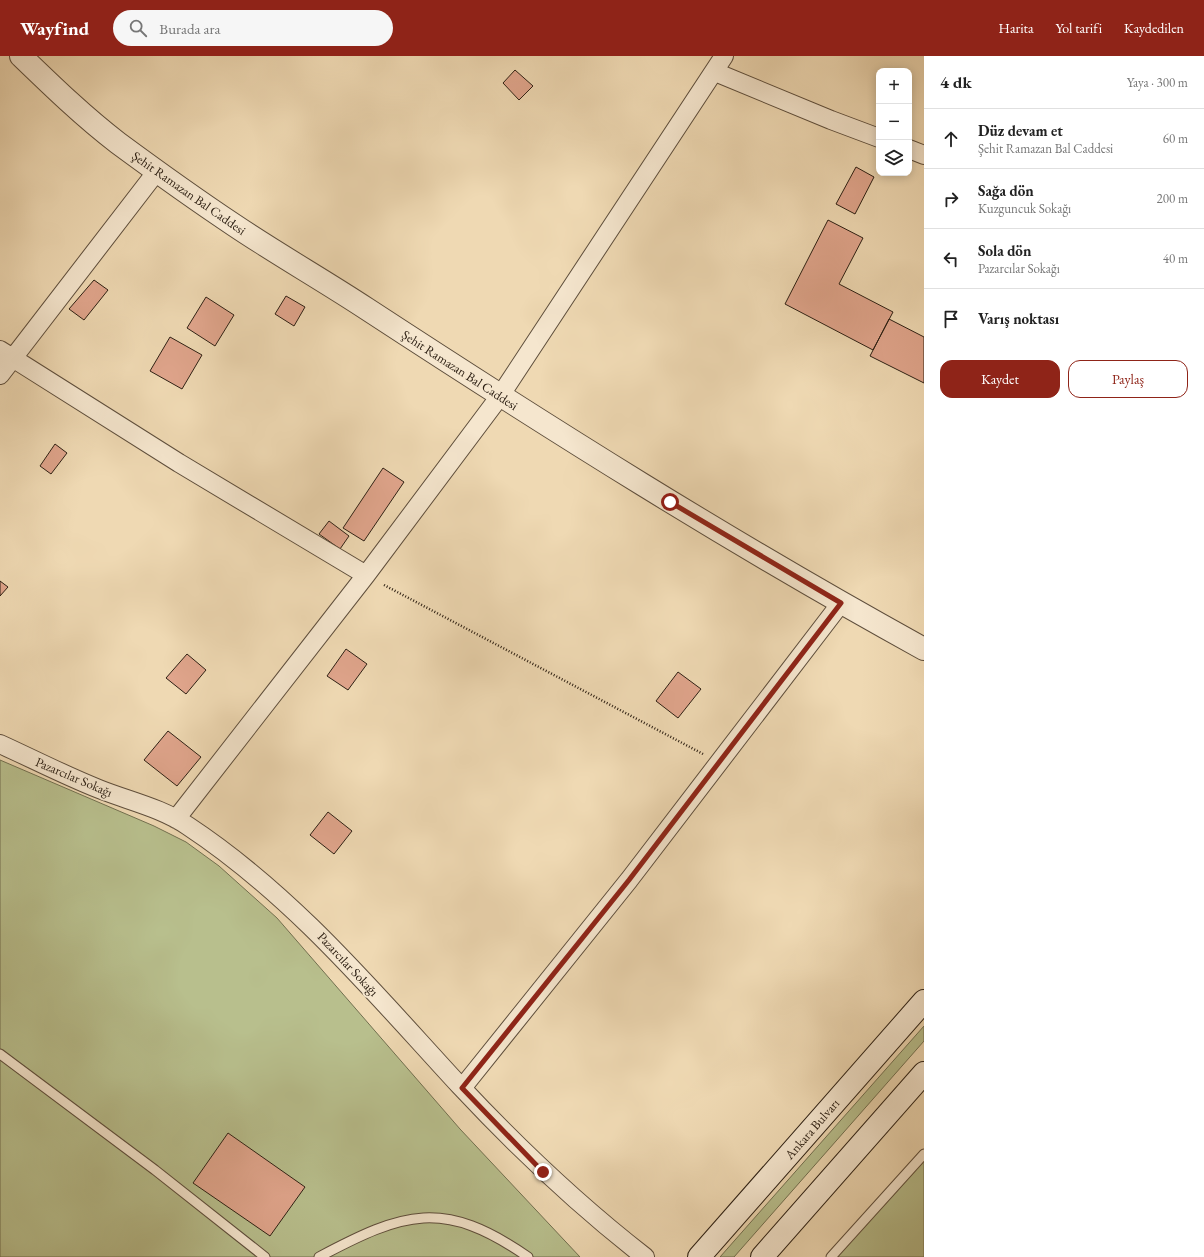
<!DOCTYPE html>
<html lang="tr">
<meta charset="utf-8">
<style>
body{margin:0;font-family:"EB Garamond",serif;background:#f6f6f6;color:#222}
.controls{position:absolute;right:12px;top:12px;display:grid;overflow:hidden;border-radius:8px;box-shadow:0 2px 10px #0003}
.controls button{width:36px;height:36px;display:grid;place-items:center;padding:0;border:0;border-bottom:1px solid #e0e0e0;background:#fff;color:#222;font:20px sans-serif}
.stop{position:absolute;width:12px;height:12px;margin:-9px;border:3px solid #8f2418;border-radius:50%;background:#fff}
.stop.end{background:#8f2418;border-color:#fff;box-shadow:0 1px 4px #0008}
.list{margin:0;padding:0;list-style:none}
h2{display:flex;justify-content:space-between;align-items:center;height:52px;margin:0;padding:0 16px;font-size:17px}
h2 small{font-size:13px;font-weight:400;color:#767676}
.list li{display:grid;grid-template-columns:26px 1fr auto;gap:12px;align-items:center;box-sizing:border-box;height:60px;padding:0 16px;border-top:1px solid #e0e0e0}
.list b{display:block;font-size:15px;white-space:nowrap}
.list p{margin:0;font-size:13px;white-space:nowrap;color:#767676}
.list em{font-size:13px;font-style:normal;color:#767676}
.actions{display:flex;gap:8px;padding:12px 16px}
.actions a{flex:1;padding:9px 0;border:1px solid #8f2418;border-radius:12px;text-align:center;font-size:14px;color:#8f2418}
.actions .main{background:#8f2418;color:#fff}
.icon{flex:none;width:22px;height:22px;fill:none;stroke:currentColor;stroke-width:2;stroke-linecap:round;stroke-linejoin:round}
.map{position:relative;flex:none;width:924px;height:1201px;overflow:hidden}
header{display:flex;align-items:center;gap:24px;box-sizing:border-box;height:56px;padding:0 20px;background:#8f2418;color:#fff}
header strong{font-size:19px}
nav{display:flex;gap:22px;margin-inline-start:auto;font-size:14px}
.search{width:280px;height:36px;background:#f6f6f6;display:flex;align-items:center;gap:10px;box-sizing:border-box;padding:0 14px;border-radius:22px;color:#767676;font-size:15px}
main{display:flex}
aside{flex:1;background:#fff}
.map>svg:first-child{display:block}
.green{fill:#b8bf8d;stroke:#727050}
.building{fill:#e0a58c;stroke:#2d2014}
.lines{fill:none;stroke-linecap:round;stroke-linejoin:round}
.service-casing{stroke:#5e4e3c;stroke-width:11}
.minor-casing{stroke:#5e4e3c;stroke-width:20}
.tertiary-casing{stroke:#5e4e3c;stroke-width:24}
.secondary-casing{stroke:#2d2014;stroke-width:24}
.path{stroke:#2d2014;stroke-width:2.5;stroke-dasharray:1 2;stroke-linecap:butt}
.service{stroke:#f5e6ce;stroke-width:9}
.minor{stroke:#f5e6ce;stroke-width:18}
.tertiary{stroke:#f5e6ce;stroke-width:22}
.secondary{stroke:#f5e6ce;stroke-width:22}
.route{stroke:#8f2418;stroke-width:5}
.labels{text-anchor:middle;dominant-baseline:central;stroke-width:4;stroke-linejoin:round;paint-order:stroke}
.street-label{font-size:13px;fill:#2d2014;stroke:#f5e6ce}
</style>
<header>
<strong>Wayfind</strong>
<div class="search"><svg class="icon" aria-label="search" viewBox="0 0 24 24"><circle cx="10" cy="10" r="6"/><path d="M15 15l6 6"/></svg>Burada ara</div>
<nav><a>Harita</a><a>Yol tarifi</a><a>Kaydedilen</a></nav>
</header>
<main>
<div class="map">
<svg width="924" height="1201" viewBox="0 0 924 1201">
<rect width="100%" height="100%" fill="#efd9b3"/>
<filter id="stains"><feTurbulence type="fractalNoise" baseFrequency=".005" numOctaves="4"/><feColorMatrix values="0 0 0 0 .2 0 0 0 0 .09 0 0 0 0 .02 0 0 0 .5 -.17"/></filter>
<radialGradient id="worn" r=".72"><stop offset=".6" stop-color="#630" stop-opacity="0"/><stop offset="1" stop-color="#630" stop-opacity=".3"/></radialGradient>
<path class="green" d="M 0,704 L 154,770 L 186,786 L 219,810 L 277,862 L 460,1073 L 580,1201 L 0,1201 Z
M 924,970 L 924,985 L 734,1201 L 720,1201 Z
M 924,1103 L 924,1201 L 837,1201 Z"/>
<path class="building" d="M 515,14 L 533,30 L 519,44 L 503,27 Z
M 856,111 L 874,121 L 855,158 L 836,148 Z
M 828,164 L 863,182 L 839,228 L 893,256 L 873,294 L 785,248 Z
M 94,224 L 108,234 L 84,264 L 69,253 Z
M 286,240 L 305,251 L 294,270 L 275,258 Z
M 206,241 L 234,259 L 215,290 L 187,272 Z
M 889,263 L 924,281 L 924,327 L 870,300 Z
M 170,281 L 202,299 L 182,333 L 150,315 Z
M 55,388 L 67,397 L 51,418 L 40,410 Z
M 383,412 L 404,426 L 364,485 L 343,472 Z
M 329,465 L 349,480 L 340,493 L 319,478 Z
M 0,525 L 8,531 L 0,540 Z
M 346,593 L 367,608 L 348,634 L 327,620 Z
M 187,598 L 206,614 L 186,638 L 166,622 Z
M 678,616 L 701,633 L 678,662 L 656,645 Z
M 168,675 L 201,701 L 177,730 L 144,704 Z
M 328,756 L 352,775 L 334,798 L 310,779 Z
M 228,1077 L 305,1131 L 270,1180 L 193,1127 Z"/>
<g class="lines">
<defs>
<path id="service" d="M 0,998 L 155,1114 L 265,1201
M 319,1201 C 404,1156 443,1142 528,1201
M 831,1201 L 924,1098"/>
<path id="minor" d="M 715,16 L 831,64 L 879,82
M 909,93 L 924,99
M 0,294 L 179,407 L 366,519
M 0,319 L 157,115
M 0,688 C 33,703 66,720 99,733 C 129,745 162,752 188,770 C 294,840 375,938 460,1030 C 518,1092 578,1149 645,1201
M 176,763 L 366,519 L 500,340 L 724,0
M 462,1032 L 629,824 L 841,547"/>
<path id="tertiary" d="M 21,0 C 52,30 84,61 118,87 C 156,115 195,143 234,169 C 277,198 323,224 367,253 C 549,372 733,488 924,593"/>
<path id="secondary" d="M 699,1201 L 924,945
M 762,1201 L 924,1017"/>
</defs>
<use href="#service" class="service-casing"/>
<use href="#minor" class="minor-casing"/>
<use href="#tertiary" class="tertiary-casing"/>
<use href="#secondary" class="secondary-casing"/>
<path class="path" d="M 384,529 L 703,698"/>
<use href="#service" class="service"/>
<use href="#minor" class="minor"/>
<use href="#tertiary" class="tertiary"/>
<use href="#secondary" class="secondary"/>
</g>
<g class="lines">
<path class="route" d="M 543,1116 L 462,1032 L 629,824 L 841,547 L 670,446"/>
</g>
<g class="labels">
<g class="street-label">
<text transform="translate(189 137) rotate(35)">Şehit Ramazan Bal Caddesi</text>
<text transform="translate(460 314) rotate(33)">Şehit Ramazan Bal Caddesi</text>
<text transform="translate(74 721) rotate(23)">Pazarcılar Sokağı</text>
<text transform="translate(348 908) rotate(47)">Pazarcılar Sokağı</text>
<text transform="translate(812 1073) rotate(-49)">Ankara Bulvarı</text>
</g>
</g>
<rect width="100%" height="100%" filter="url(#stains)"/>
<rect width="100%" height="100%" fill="url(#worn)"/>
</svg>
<div class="controls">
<button>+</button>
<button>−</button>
<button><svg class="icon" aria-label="layers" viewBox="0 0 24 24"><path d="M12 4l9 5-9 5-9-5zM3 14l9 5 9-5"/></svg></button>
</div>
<div class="stop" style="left:670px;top:446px"></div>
<div class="stop end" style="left:543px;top:1116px"></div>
</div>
<aside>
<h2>4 dk<small>Yaya · 300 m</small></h2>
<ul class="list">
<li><svg class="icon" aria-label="ahead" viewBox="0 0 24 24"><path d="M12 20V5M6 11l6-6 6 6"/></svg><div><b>Düz devam et</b><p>Şehit Ramazan Bal Caddesi</p></div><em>60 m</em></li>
<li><svg class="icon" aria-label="right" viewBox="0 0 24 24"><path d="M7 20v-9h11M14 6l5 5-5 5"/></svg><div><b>Sağa dön</b><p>Kuzguncuk Sokağı</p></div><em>200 m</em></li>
<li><svg class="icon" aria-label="left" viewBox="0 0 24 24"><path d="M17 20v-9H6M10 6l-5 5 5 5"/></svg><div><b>Sola dön</b><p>Pazarcılar Sokağı</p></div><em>40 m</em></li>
<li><svg class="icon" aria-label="arrive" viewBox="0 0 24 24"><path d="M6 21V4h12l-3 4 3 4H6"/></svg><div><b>Varış noktası</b></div></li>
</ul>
<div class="actions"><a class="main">Kaydet</a><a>Paylaş</a></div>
</aside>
</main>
